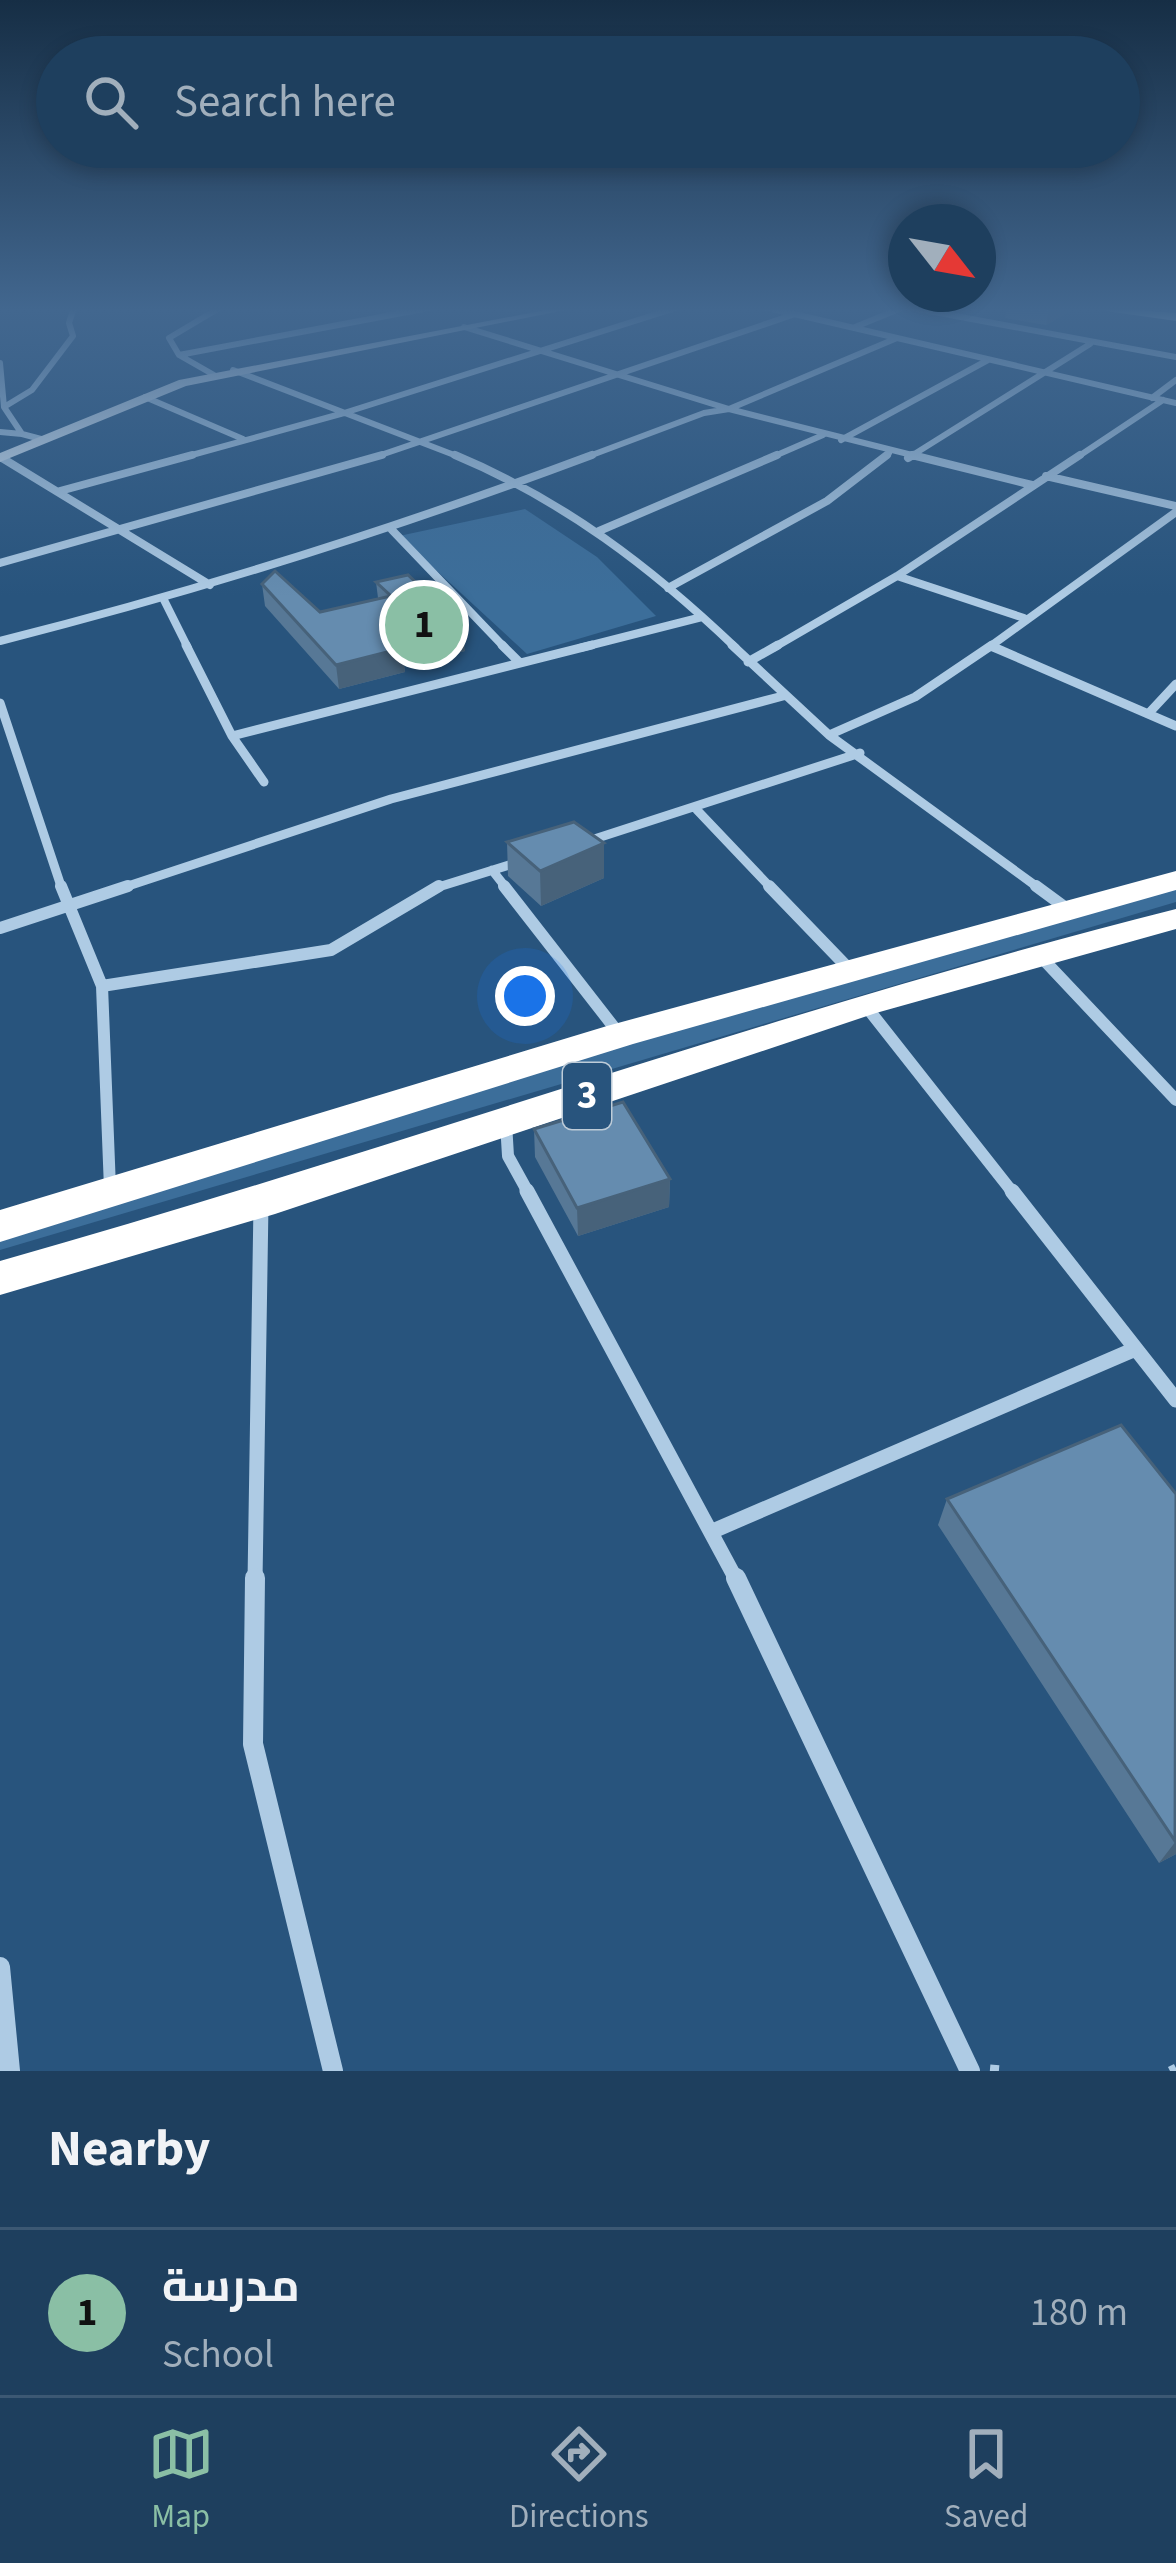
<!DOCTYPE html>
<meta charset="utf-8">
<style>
body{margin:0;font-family:"Source Sans 3",Cairo,sans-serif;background:#2b4a67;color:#f1f3f6}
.compass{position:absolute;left:888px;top:204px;width:108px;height:108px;border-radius:50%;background:#1e3f5e;box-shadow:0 6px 18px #0003;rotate:121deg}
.you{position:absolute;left:525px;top:996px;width:42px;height:42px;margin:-30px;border:9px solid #fff;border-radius:50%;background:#1a73e8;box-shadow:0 0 0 18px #1a73e833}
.badge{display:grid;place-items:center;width:78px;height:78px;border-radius:50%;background:#8abfa5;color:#111;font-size:39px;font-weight:700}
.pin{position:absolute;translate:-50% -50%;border:6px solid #fff;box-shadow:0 3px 12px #0006}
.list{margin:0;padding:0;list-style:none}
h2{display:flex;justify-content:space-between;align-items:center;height:156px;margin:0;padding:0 48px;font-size:51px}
h2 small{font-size:39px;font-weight:400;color:#a1afbc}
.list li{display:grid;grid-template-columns:78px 1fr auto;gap:36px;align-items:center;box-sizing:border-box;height:168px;padding:0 48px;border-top:3px solid #3c5873}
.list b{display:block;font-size:45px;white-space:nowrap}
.list p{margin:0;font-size:39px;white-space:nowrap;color:#a1afbc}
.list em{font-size:39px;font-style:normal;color:#a1afbc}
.icon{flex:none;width:66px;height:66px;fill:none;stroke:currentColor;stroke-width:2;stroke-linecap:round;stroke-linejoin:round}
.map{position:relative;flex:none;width:1176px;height:2071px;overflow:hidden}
.search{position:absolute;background:#1e3f5e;box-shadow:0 6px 18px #0003;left:36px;right:36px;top:36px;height:132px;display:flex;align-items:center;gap:30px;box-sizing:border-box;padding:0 42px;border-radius:66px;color:#a1afbc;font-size:45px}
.sheet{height:324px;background:#1e3f5e}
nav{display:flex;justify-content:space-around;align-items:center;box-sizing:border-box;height:168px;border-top:3px solid #3c5873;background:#1e3f5e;font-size:33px;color:#a1afbc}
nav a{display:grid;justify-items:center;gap:6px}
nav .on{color:#8abfa5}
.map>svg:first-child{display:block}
.green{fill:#3c6e9a}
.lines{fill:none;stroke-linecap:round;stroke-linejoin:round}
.path{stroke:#aecbe4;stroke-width:9;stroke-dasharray:9 15;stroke-linecap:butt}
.street-far5{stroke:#aecbe4;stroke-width:6}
.street-far4{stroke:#aecbe4;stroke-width:8}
.street-far3{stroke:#aecbe4;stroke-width:9}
.street-far2{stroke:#aecbe4;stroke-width:12}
.street-far1{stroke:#aecbe4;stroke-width:15}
.street{stroke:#aecbe4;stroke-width:20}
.secondary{fill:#d6e6f4;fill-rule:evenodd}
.primary{fill:#edf4fc;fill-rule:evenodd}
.highway{fill:#fff;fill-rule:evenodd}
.wall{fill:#577896}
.shaded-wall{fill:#47627a}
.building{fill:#658caf;stroke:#47627a;stroke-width:3}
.labels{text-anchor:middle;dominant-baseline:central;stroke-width:9;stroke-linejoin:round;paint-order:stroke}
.shield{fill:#28547d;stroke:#beccd8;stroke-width:3}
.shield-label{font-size:39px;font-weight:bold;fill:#fff}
</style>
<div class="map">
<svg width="1176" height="2071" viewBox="0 0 1176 2071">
<rect width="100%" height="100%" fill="#28547d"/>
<path class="green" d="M 525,509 L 597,557 L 656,616 L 527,654 L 399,536 Z
M 1176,883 L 1176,902 L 0,1250 L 0,1235 L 219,1160 Z"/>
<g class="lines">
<path class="path" d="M 990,2069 L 1013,2071
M 1170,2071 L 1176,2068"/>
<path class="street-far5" d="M 764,307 L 1176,403
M 907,307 L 1176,357
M 464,327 L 729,409 L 924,458
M 855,327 L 904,307
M 179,355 L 434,307
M 0,363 L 4,407 L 22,434 L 41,439
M 233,370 L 462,458
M 214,375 L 179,355 L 169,338 L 221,307
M 145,397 L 243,439
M 1152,398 L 1176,380
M 4,407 L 32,390 L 73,336 L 69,323 L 74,307
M 0,432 L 22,434
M 841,440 L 988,360
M 181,458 L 344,413 L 679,307
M 372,458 L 795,314
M 584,458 L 704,413 L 729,409 L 897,338
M 770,458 L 823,435
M 883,458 L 889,453
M 908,458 L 1090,344
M 1076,458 L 1163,400"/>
<path class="street-far4" d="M 455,455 C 563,500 651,567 736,648
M 912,455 L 1032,485
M 2,458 L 210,585
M 908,458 L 913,455
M 1046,476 L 1176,506
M 60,491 L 192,455
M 392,530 L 505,648
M 599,531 L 777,455
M 0,563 L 382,455
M 897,576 L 1024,618
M 668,588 L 827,501 L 887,455
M 164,600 L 188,648
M 0,641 C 202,590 397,528 592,455
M 991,646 L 995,648
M 580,648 L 702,617
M 773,648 L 897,576 L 1080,455
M 988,648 L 1176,512"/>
<path class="street-far3" d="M 186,645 L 232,736 L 264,782
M 502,645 L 519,662
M 732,645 L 829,735 L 1040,889
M 991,646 L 1176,726
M 748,662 L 778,645
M 0,703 L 62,889
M 1149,713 L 1176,684
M 829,735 L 915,697 L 992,645
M 232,736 L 592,645
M 697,810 L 772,889
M 582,843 L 860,753
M 492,870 L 507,889
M 119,889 L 391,799 L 783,696
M 432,889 L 522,861"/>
<path class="street-far2" d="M 61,886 L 102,986 L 110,1188
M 504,886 L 620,1035
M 769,886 L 850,970
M 1036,886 L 1070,911
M 0,928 L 128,886
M 1042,958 L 1176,1100
M 102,986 L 331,950 L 439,886
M 865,1005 L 1014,1194
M 506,1123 L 508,1156 L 529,1194"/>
<path class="street-far1" d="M 527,1191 L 737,1581
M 1012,1191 L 1176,1400
M 713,1531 L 1133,1350
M 255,1581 L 261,1204"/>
<path class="street" d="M 255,1578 L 253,1744 L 333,2071
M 736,1578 L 970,2071
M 0,1967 L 10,2071"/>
<path class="secondary" d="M 561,307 L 580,307 L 186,386 L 0,462 L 0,453 L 179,380 Z"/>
<path class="primary" d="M 1099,307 L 1176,313 L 1176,321 L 1106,311 Z"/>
<path class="highway" d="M 1176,871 L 1176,890 L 633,1044 L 0,1242 L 0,1210 L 607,1026 Z
M 1176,909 L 1176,929 L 876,1013 L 275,1214 L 0,1295 L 0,1261 C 394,1150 779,1009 1176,909 Z"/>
</g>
<path class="wall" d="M 1007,307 L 1077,307 L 1046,325 L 1005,318 Z
M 376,582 L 465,651 L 404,665 L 405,672 L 339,689 L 265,606 L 262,584 L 320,612 L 378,598 Z
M 507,842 L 604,843 L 604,878 L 541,906 L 508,876 Z
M 534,1129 L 670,1179 L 669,1207 L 578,1236 L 535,1157 Z
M 1176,1494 L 1176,1854 L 1159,1863 L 938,1525 L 947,1499 Z"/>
<path class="shaded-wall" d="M 1053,307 L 1077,307 L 1046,325 L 1049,308 Z
M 463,627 L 465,651 L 404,665 L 405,672 L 339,689 L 336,665 L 397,643 Z
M 604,843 L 604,878 L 541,906 L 540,871 Z
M 670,1179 L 669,1207 L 578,1236 L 577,1208 Z
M 1176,1841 L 1176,1854 L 1159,1863 Z"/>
<path class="building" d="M 275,571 L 320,612 L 391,596 L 376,582 L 408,575 L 463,627 L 397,643 L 403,648 L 336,665 L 262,584 Z
M 574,822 L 604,843 L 540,871 L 507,842 Z
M 623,1102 L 670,1179 L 577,1208 L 534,1129 Z
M 1121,1425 L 1176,1494 L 1175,1841 L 947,1499 Z"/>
<linearGradient id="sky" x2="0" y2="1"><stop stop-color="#162e45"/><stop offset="0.52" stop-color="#42678f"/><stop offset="1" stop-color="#42678f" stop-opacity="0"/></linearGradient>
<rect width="1176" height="596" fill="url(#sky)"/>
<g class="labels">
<rect class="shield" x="563" y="1063" width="48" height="66" rx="9"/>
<g class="shield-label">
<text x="587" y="1096">3</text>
</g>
</g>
</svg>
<svg class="compass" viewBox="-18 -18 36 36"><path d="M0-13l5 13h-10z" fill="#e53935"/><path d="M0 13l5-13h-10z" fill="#a1afbc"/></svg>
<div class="you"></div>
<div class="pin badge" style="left:424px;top:625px">1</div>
<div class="search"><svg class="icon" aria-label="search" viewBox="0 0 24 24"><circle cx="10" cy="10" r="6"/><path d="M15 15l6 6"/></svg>Search here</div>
</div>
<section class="sheet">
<h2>Nearby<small></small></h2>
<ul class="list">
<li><span class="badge">1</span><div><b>مدرسة</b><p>School</p></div><em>180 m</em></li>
</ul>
</section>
<nav>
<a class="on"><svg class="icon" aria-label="map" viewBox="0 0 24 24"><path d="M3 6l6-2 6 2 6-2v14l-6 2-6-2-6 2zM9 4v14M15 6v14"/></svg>Map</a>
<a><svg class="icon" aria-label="directions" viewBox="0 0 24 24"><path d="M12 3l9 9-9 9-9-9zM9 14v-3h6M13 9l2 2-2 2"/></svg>Directions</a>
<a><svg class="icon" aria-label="saved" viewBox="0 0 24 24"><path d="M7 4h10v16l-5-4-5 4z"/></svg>Saved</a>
</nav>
